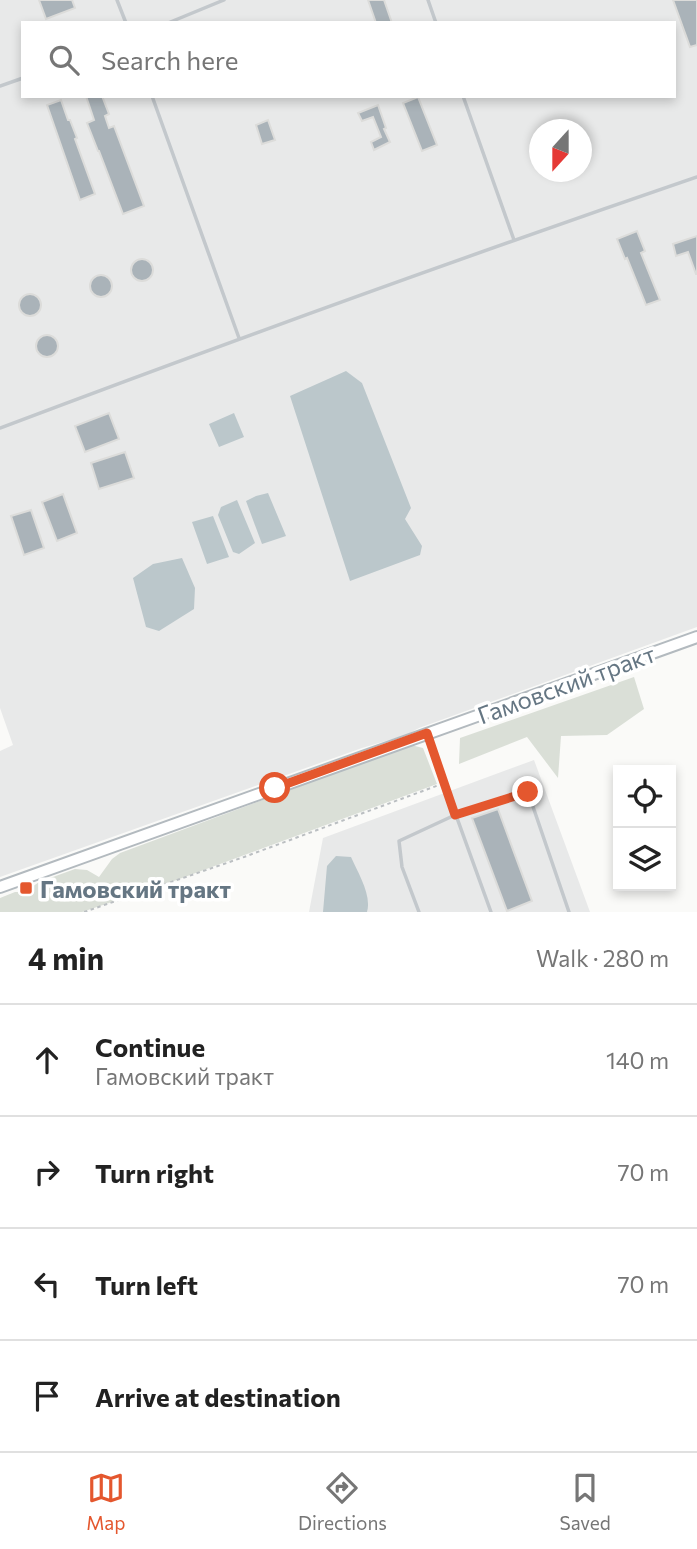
<!DOCTYPE html>
<meta charset="utf-8">
<style>
body{margin:0;font-family:Commissioner,sans-serif;background:#f6f6f6;color:#222}
.controls{position:absolute;right:21px;bottom:21px;display:grid;overflow:hidden;border-radius:0px;box-shadow:0 4px 10px #0003}
.controls button{width:63px;height:63px;display:grid;place-items:center;padding:0;border:0;border-bottom:2px solid #e0e0e0;background:#fff;color:#222;font:35px sans-serif}
.compass{position:absolute;left:529px;top:119px;width:63px;height:63px;border-radius:50%;background:#fff;box-shadow:0 4px 10px #0003;rotate:201deg}
.stop{position:absolute;width:21px;height:21px;margin:-16px;border:5px solid #e4572e;border-radius:50%;background:#fff}
.stop.end{background:#e4572e;border-color:#fff;box-shadow:0 2px 7px #0008}
.list{margin:0;padding:0;list-style:none}
h2{display:flex;justify-content:space-between;align-items:center;height:91px;margin:0;padding:0 28px;font-size:30px}
h2 small{font-size:23px;font-weight:400;color:#767676}
.list li{display:grid;grid-template-columns:46px 1fr auto;gap:21px;align-items:center;box-sizing:border-box;height:112px;padding:0 28px;border-top:2px solid #e0e0e0}
.list b{display:block;font-size:26px;white-space:nowrap}
.list p{margin:0;font-size:23px;white-space:nowrap;color:#767676}
.list em{font-size:23px;font-style:normal;color:#767676}
.icon{flex:none;width:38px;height:38px;fill:none;stroke:currentColor;stroke-width:2;stroke-linecap:round;stroke-linejoin:round}
.map{position:relative;flex:none;width:697px;height:912px;overflow:hidden}
.search{position:absolute;background:#fff;box-shadow:0 4px 10px #0003;left:21px;right:21px;top:21px;height:77px;display:flex;align-items:center;gap:18px;box-sizing:border-box;padding:0 24px;border-radius:0px;color:#767676;font-size:26px}
.sheet{height:539px;background:#fff}
nav{display:flex;justify-content:space-around;align-items:center;box-sizing:border-box;height:98px;border-top:2px solid #e0e0e0;background:#fff;font-size:19px;color:#767676}
nav a{display:grid;justify-items:center;gap:4px}
nav .on{color:#e4572e}
.map>svg:first-child{display:block}
.built{fill:#e8e9e9;fill-rule:evenodd}
.green{fill:#dadfd7}
.water{fill:#bbc7cb}
.building{fill:#aab3b9;stroke:#dcdcda;stroke-width:2}
.lines{fill:none;stroke-linecap:round;stroke-linejoin:round}
.secondary-casing{stroke:#b3babf;stroke-width:14}
.path{stroke:#bbbfc2;stroke-width:2;stroke-dasharray:3.5 3.5;stroke-linecap:butt}
.lane{stroke:#c3c8cc;stroke-width:3.5}
.secondary{stroke:#fff;stroke-width:10}
.route{stroke:#e4572e;stroke-width:9}
.poi-dot{fill:#e4572e;stroke:#fff;stroke-width:2.5}
.labels{text-anchor:middle;dominant-baseline:central;stroke-width:7;stroke-linejoin:round;paint-order:stroke}
.street-label{font-size:24px;fill:#657683;stroke:#fff}
.poi-label{font-size:24px;font-weight:bold;fill:#657683;stroke:#fff;text-anchor:start}
</style>
<div class="map">
<svg width="697" height="912" viewBox="0 0 697 912">
<rect width="100%" height="100%" fill="#fafaf8"/>
<path class="built" d="M 0,0 L 697,0 L 697,627 L 419,728 L 406,735 L 362,748 L 0,877 L 0,751 L 13,745 L 0,708 ZM 23,23 L 674,23 L 674,96 L 23,96 ZM 540,130 L 582,130 L 582,172 L 540,172 Z
M 534,760 L 590,912 L 309,912 L 323,838 Z"/>
<path class="green" d="M 634,677 L 644,709 L 607,735 L 561,736 L 558,778 L 527,737 L 459,764 L 460,738 Z
M 411,745 L 423,748 L 437,784 L 125,899 L 115,901 L 82,912 L 0,912 L 0,898 L 15,892 L 25,892 L 39,882 L 75,869 L 87,870 L 99,877 L 112,859 L 120,853 Z"/>
<path class="water" d="M 346,371 L 362,383 L 411,508 L 405,519 L 422,546 L 420,555 L 350,581 L 290,396 Z
M 234,413 L 244,437 L 219,447 L 209,424 Z
M 268,493 L 286,536 L 262,544 L 246,501 L 256,496 Z
M 237,500 L 255,543 L 239,554 L 233,552 L 218,515 L 221,507 Z
M 213,516 L 229,557 L 207,564 L 192,522 Z
M 182,558 L 195,588 L 194,609 L 159,631 L 146,627 L 133,578 L 153,564 Z
M 336,856 L 351,857 C 358,873 372,895 367,912 L 323,912 L 327,866 Z"/>
<path class="building" d="M 39,0 L 72,0 L 75,8 L 46,19 Z
M 368,0 L 384,0 L 392,23 L 376,23 Z
M 673,0 L 697,0 L 697,45 L 690,47 Z
M 86,96 L 102,96 L 109,114 L 105,116 L 109,128 L 114,126 L 144,206 L 123,214 L 99,151 L 98,151 L 87,123 L 94,120 Z
M 418,97 L 437,145 L 422,151 L 403,103 Z
M 61,100 L 68,120 L 70,120 L 77,138 L 75,139 L 95,194 L 80,200 L 47,105 Z
M 378,105 L 386,128 L 384,129 L 390,142 L 374,150 L 371,142 L 381,137 L 373,117 L 362,121 L 358,113 Z
M 268,120 L 275,140 L 262,144 L 256,125 Z
M 637,231 L 645,251 L 641,253 L 660,300 L 646,305 L 627,258 L 625,259 L 617,239 Z
M 697,236 L 697,274 L 696,274 L 688,252 L 676,256 L 673,244 Z
M131 270a11 11 0 1 1 22 0a11 11 0 1 1-22 0Z
M90 286a11 11 0 1 1 22 0a11 11 0 1 1-22 0Z
M19 305a11 11 0 1 1 22 0a11 11 0 1 1-22 0Z
M36 346a11 11 0 1 1 22 0a11 11 0 1 1-22 0Z
M 109,413 L 119,439 L 85,452 L 75,426 Z
M 125,452 L 134,478 L 99,489 L 91,463 Z
M 63,494 L 77,533 L 57,541 L 42,502 Z
M 31,510 L 44,548 L 24,555 L 11,516 Z
M 498,809 L 532,901 L 507,911 L 472,818 Z"/>
<g class="lines">
<defs>
<path id="secondary" d="M 0,887 L 697,637"/>
</defs>
<use href="#secondary" class="secondary-casing"/>
<path class="path" d="M 84,912 L 244,857 L 439,785"/>
<path class="lane" d="M 117,0 L 126,23
M 428,0 L 436,23
M 168,23 L 224,0
M 0,86 L 23,78
M 152,96 L 239,338
M 463,96 L 514,240
M 0,428 C 231,341 463,257 697,177
M 427,735 L 491,912
M 419,912 L 402,867 L 399,841 L 455,815 L 528,792 L 569,912"/>
<use href="#secondary" class="secondary"/>
</g>
<g class="lines">
<path class="route" d="M 275,788 L 427,733 L 455,815 L 528,792"/>
</g>
<rect class="poi-dot" x="19" y="881" width="14" height="14" rx="3.5"/>
<g class="labels">
<g class="street-label">
<text transform="translate(566 684) rotate(-20)">Гамовский тракт</text>
</g>
<g class="poi-label">
<text x="40" y="888">Гамовский тракт</text>
</g>
</g>
</svg>
<div class="controls">
<button><svg class="icon" aria-label="locate" viewBox="0 0 24 24"><circle cx="12" cy="12" r="6"/><path d="M12 2v4M12 18v4M2 12h4M18 12h4"/></svg></button>
<button><svg class="icon" aria-label="layers" viewBox="0 0 24 24"><path d="M12 4l9 5-9 5-9-5zM3 14l9 5 9-5"/></svg></button>
</div>
<svg class="compass" viewBox="-18 -18 36 36"><path d="M0-13l5 13h-10z" fill="#e53935"/><path d="M0 13l5-13h-10z" fill="#767676"/></svg>
<div class="stop" style="left:275px;top:788px"></div>
<div class="stop end" style="left:528px;top:792px"></div>
<div class="search"><svg class="icon" aria-label="search" viewBox="0 0 24 24"><circle cx="10" cy="10" r="6"/><path d="M15 15l6 6"/></svg>Search here</div>
</div>
<section class="sheet">
<h2>4 min<small>Walk · 280 m</small></h2>
<ul class="list">
<li><svg class="icon" aria-label="ahead" viewBox="0 0 24 24"><path d="M12 20V5M6 11l6-6 6 6"/></svg><div><b>Continue</b><p>Гамовский тракт</p></div><em>140 m</em></li>
<li><svg class="icon" aria-label="right" viewBox="0 0 24 24"><path d="M7 20v-9h11M14 6l5 5-5 5"/></svg><div><b>Turn right</b></div><em>70 m</em></li>
<li><svg class="icon" aria-label="left" viewBox="0 0 24 24"><path d="M17 20v-9H6M10 6l-5 5 5 5"/></svg><div><b>Turn left</b></div><em>70 m</em></li>
<li><svg class="icon" aria-label="arrive" viewBox="0 0 24 24"><path d="M6 21V4h12l-3 4 3 4H6"/></svg><div><b>Arrive at destination</b></div></li>
</ul>
</section>
<nav>
<a class="on"><svg class="icon" aria-label="map" viewBox="0 0 24 24"><path d="M3 6l6-2 6 2 6-2v14l-6 2-6-2-6 2zM9 4v14M15 6v14"/></svg>Map</a>
<a><svg class="icon" aria-label="directions" viewBox="0 0 24 24"><path d="M12 3l9 9-9 9-9-9zM9 14v-3h6M13 9l2 2-2 2"/></svg>Directions</a>
<a><svg class="icon" aria-label="saved" viewBox="0 0 24 24"><path d="M7 4h10v16l-5-4-5 4z"/></svg>Saved</a>
</nav>
